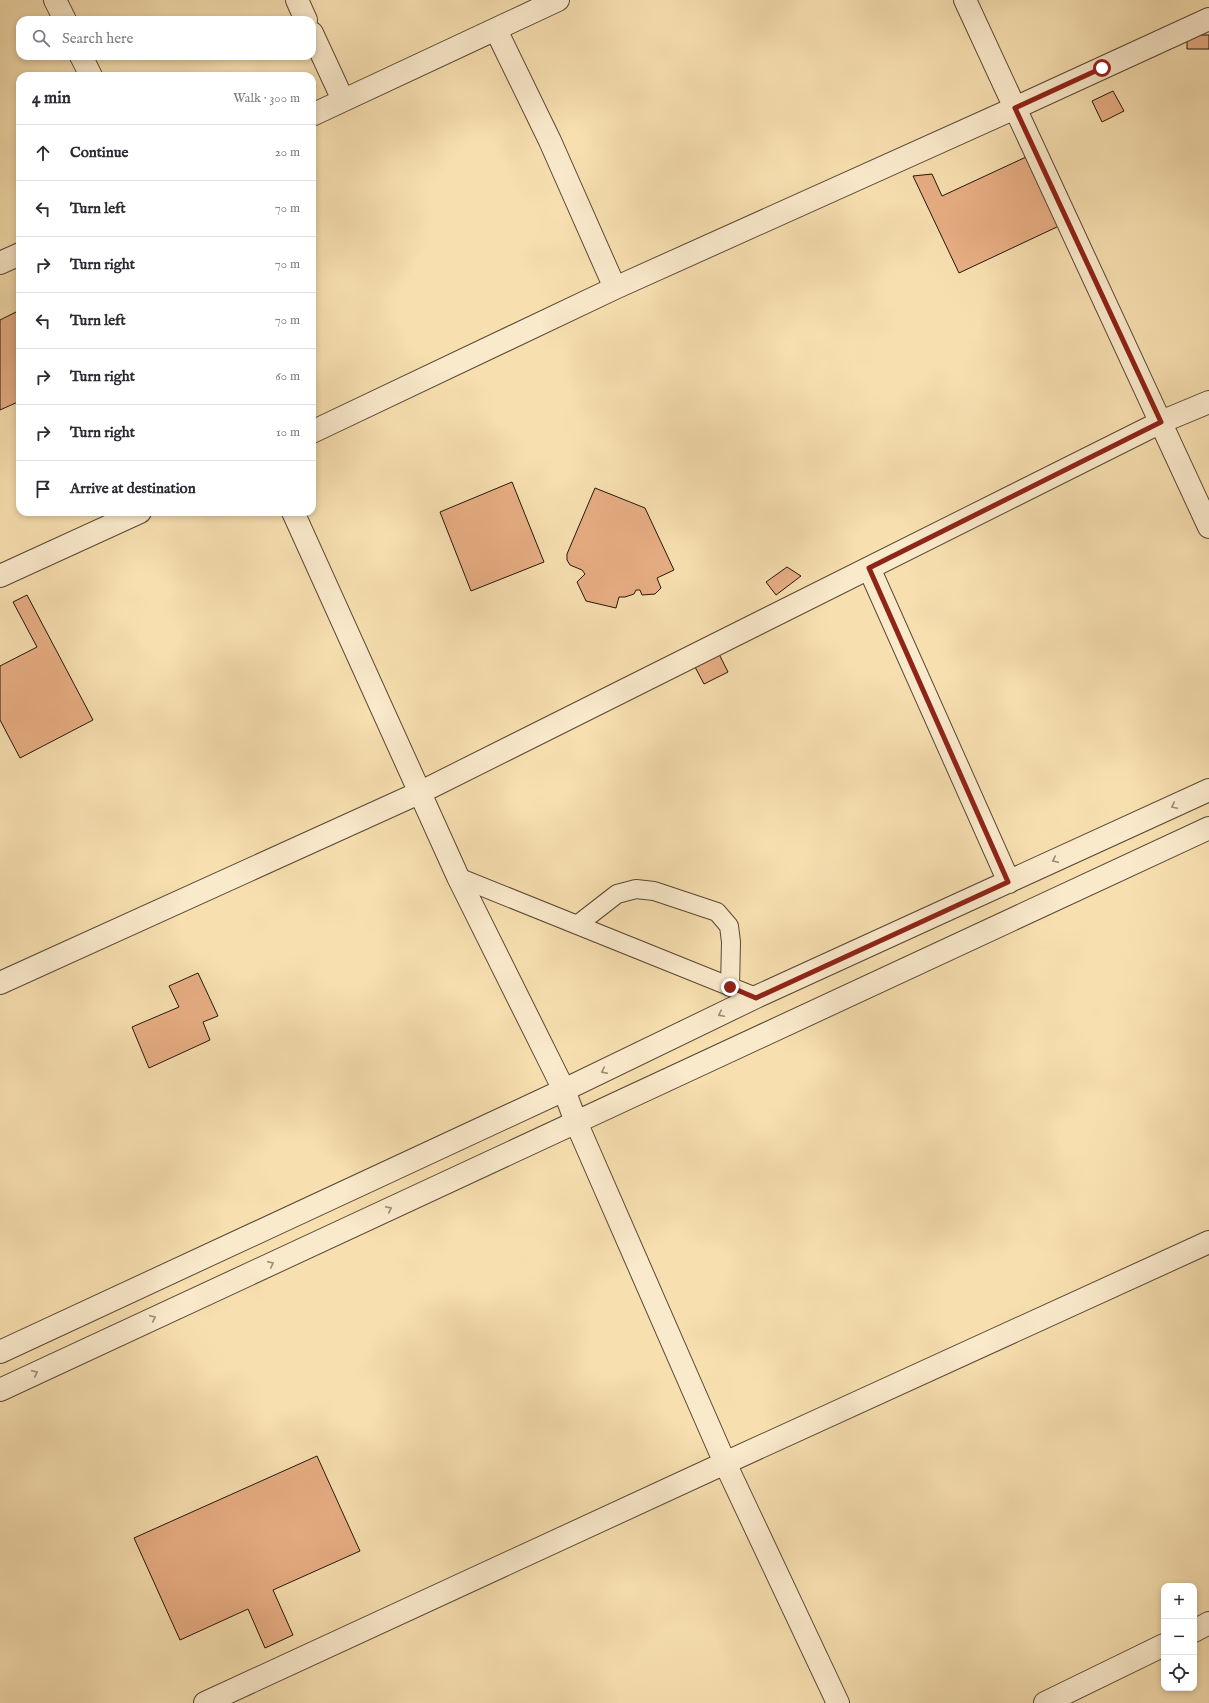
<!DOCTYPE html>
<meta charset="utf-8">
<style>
body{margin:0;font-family:"IM FELL English",serif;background:#f2f2f3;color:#2b2b33}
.controls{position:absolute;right:12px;bottom:12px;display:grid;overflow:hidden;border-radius:8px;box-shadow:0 2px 6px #0003}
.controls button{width:36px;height:36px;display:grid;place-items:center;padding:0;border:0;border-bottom:1px solid #e1e1e2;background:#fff;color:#2b2b33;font:20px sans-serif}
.stop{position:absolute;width:12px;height:12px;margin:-9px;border:3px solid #8f2418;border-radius:50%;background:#fff}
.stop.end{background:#8f2418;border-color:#fff;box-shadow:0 1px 4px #0008}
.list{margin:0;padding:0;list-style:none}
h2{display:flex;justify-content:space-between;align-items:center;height:52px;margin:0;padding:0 16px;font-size:17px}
h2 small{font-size:13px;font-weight:400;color:#7c7c81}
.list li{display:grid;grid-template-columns:26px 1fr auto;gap:12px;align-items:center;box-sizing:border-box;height:56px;padding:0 16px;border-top:1px solid #e1e1e2}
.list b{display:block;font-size:15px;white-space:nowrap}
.list em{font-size:13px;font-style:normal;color:#7c7c81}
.icon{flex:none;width:22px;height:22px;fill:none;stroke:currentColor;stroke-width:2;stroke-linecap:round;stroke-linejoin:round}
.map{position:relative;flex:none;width:1209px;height:1703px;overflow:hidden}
.search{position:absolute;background:#fff;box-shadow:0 2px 6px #0003;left:16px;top:16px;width:300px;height:44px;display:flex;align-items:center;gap:10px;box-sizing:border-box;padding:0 14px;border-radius:12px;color:#7c7c81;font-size:15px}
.panel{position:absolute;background:#fff;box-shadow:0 2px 6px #0003;left:16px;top:72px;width:300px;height:444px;border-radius:12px}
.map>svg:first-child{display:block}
.building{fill:#e8ae84;stroke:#25160a}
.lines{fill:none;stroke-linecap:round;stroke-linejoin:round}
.service-casing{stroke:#5a4834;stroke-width:20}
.minor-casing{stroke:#5a4834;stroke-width:24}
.service{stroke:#faeacc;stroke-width:18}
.minor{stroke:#faeacc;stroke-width:22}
.oneway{stroke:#9a8b75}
.route{stroke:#8f2418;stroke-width:5}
</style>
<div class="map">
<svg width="1209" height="1703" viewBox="0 0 1209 1703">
<rect width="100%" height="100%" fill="#f7dfb0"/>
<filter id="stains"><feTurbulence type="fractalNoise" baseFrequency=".005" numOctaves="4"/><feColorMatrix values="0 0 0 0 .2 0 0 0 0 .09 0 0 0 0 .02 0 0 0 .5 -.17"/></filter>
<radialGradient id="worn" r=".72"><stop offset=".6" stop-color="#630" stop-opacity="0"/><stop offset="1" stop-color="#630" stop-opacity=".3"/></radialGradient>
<path class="building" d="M 1187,35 L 1209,35 L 1209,49 L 1187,49 Z
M 1113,91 L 1124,111 L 1102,122 L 1092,101 Z
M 1026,157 L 1059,226 L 959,273 L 913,176 L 932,174 L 942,196 Z
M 18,311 L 20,316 L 20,401 L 0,410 L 0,320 Z
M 512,482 L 544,562 L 471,591 L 440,512 Z
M 595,488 L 645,508 L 674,570 L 657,578 L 661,588 L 655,594 L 642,595 L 640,590 L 636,590 L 634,594 L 625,597 L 619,597 L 616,608 L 586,601 L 577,582 L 585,574 L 582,570 L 570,565 L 567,560 L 567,554 Z
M 787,567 L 801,576 L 776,595 L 766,582 Z
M 27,595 L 93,720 L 20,758 L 0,720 L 0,666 L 37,647 L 13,602 Z
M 719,654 L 728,672 L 704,684 L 695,667 Z
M 198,973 L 218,1016 L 203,1022 L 210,1040 L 149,1068 L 132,1027 L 179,1007 L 169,986 Z
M 317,1456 L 360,1551 L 273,1590 L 293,1635 L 265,1648 L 248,1609 L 180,1640 L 134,1538 Z"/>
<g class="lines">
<defs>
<path id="service" d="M 458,877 L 756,997
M 577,925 L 617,894 L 636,889 L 654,891 L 717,912 L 729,926 L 731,942 L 730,987"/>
<path id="minor" d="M 55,0 L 65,20
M 297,0 L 306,20
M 965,0 L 1209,527
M 496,30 L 550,141 L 615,288
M 312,33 L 343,100
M 81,56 L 91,76
M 312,115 L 558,0
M 0,263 L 20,254
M 312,432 L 615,288 L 1015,108 L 1209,19
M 293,512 L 458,877 L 564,1090 L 576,1122 L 725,1463 L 838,1703
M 869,568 L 1009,882
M 0,576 L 140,512
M 0,983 L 421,792 L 1161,422 L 1209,402
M 0,1352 L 564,1090 L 756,997 L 1209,790
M 0,1390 L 1209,828
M 1194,1631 L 1209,1623
M 205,1703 L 725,1463 L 1209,1242
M 1045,1703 L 1164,1645"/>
</defs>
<use href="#service" class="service-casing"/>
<use href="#minor" class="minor-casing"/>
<use href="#service" class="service"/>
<use href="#minor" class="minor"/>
</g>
<defs><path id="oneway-chevron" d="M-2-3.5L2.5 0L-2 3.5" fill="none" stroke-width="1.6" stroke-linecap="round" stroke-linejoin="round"/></defs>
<g class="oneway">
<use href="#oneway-chevron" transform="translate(1174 806) rotate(155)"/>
<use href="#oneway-chevron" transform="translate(1055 860) rotate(155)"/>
<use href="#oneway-chevron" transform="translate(721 1014) rotate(154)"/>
<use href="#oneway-chevron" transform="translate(604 1071) rotate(154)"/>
<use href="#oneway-chevron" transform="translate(389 1209) rotate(-25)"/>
<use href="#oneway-chevron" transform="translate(271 1264) rotate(-25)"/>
<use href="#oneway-chevron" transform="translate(153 1318) rotate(-25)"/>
<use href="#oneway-chevron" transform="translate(35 1373) rotate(-25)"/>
</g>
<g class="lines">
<path class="route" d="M 730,987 L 756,998 L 1008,882 L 869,568 L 1161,422 L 1015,108 L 1102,68"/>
</g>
<rect width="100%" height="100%" filter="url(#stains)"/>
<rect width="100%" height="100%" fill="url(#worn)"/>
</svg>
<div class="controls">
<button>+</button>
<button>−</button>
<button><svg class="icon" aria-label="locate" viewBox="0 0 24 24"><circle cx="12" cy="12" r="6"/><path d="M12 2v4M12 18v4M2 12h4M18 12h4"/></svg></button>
</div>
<div class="stop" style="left:1102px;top:68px"></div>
<div class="stop end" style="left:730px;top:987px"></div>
<div class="search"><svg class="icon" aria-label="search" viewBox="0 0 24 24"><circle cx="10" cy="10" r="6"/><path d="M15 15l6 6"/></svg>Search here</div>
<section class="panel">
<h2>4 min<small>Walk · 300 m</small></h2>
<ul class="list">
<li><svg class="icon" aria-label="ahead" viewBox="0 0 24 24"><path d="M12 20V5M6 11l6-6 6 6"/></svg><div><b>Continue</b></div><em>20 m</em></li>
<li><svg class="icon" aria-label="left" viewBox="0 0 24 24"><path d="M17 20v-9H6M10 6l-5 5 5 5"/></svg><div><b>Turn left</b></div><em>70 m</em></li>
<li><svg class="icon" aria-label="right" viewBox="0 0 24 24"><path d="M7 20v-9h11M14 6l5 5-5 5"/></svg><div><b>Turn right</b></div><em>70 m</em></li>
<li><svg class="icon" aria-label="left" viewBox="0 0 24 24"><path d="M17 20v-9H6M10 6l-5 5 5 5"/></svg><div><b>Turn left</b></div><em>70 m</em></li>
<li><svg class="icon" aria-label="right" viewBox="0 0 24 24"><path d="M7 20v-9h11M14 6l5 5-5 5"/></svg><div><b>Turn right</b></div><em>60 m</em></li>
<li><svg class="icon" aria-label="right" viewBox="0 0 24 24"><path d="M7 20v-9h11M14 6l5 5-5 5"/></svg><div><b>Turn right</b></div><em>10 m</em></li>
<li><svg class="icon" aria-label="arrive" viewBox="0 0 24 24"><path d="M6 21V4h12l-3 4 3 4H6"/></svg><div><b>Arrive at destination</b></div></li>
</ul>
</section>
</div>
